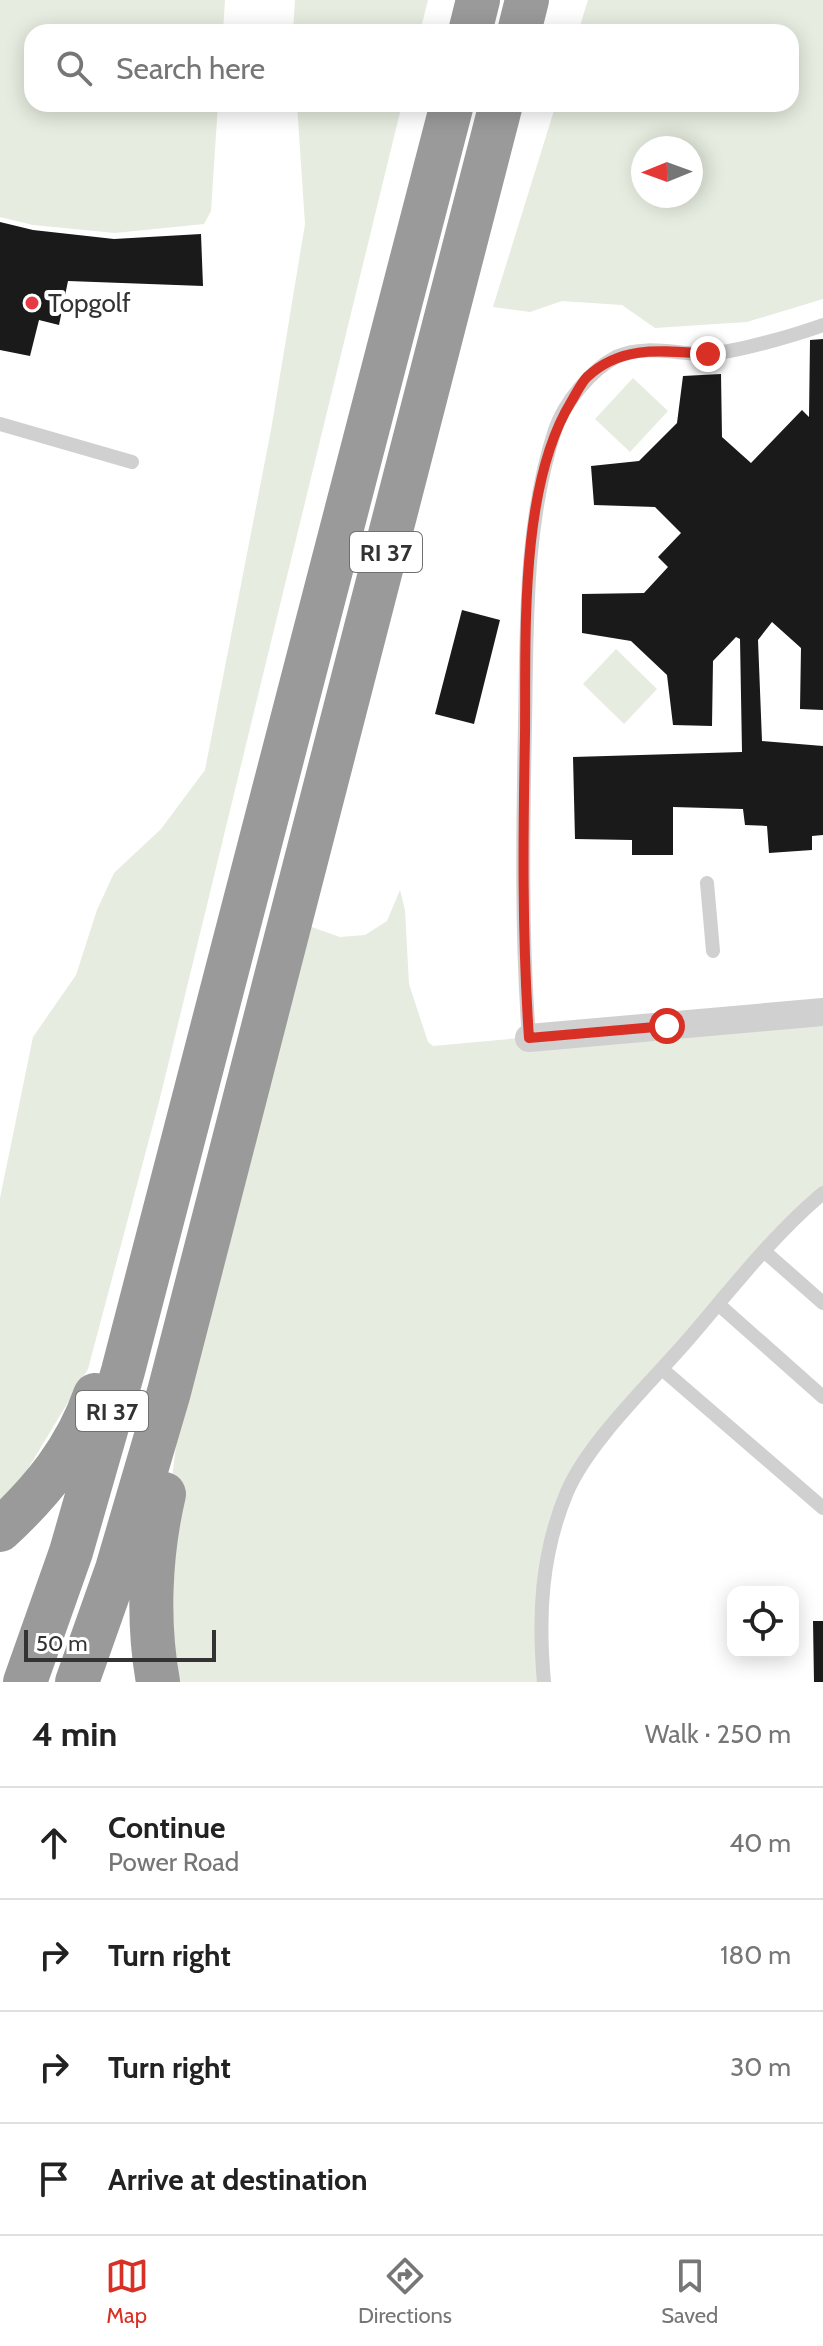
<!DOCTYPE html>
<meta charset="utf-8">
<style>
body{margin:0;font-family:Cabin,sans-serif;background:#f2f2f2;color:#222}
.controls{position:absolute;right:24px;bottom:24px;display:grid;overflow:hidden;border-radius:16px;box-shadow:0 4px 20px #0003}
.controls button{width:72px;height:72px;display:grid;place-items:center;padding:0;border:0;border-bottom:2px solid #e0e0e0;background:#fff;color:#222;font:40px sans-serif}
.compass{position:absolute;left:631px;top:136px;width:72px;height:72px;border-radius:50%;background:#fff;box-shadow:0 4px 20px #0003;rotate:269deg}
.scale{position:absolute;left:24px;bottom:20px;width:192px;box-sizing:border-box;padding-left:8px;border:4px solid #333;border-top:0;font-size:22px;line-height:28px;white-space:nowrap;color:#333;-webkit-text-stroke:6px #fff;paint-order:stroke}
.stop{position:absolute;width:24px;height:24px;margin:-18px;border:6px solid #d93025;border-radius:50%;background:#fff}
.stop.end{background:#d93025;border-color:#fff;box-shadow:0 2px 8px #0008}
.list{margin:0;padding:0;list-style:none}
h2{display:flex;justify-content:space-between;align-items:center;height:104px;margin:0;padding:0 32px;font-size:34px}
h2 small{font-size:26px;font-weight:400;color:#767676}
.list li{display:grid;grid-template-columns:52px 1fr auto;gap:24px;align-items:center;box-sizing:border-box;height:112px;padding:0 32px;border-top:2px solid #e0e0e0}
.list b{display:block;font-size:30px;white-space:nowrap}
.list p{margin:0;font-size:26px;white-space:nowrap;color:#767676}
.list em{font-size:26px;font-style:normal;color:#767676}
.icon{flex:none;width:44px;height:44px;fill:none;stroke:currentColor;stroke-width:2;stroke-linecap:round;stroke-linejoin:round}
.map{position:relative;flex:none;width:823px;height:1682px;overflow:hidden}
.search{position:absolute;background:#fff;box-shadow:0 4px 20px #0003;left:24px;right:24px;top:24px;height:88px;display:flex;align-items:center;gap:20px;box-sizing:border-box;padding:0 28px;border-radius:24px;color:#767676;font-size:30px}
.sheet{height:552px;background:#fff}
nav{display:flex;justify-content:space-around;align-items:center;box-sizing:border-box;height:112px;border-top:2px solid #e0e0e0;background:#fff;font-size:22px;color:#767676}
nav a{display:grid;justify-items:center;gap:4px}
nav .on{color:#d93025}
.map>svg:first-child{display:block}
.green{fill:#e6ecdf;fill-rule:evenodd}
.building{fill:#1a1a1a}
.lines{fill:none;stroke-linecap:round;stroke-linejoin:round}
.service{stroke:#d0d0d0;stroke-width:14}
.minor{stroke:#d0d0d0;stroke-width:28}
.motorway{stroke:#9a9a9a;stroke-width:44}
.route{stroke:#d93025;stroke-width:10}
.poi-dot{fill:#e63946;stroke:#fff;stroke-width:3}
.labels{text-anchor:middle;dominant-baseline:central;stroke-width:8;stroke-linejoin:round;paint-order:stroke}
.shield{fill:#fff;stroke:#707070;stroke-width:2}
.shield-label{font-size:24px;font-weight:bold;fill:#333}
.poi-label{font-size:26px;fill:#333;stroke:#fff;text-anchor:start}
</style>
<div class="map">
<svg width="823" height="1682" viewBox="0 0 823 1682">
<rect width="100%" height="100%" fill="#fff"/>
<path class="green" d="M 0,0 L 225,0 L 223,32 L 32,32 L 32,104 L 218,104 L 211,211 L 204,224 L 115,233 L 33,225 L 0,217 Z
M 295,0 L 428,0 L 420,32 L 293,32 Z
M 588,0 L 823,0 L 823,299 L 747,322 L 655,328 L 622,305 L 562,301 L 530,312 L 493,307 L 556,104 L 791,104 L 791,32 L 578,32 ZM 643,148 L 691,148 L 691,196 L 643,196 Z
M 297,104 L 402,104 L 159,1102 L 88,1369 L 11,1497 L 0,1509 L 0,1198 L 33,1037 L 76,975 L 97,910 L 114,873 L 161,829 L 205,770 L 271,430 L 305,224 Z
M 633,378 L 668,411 L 630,452 L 595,419 Z
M 616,649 L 657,689 L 624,724 L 583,684 Z
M 400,890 L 405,910 L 409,984 L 428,1042 L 433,1046 L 823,1010 L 823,1190 L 608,1429 L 547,1541 L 543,1682 L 165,1682 L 162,1562 L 182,1396 L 297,922 L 340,937 L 365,935 L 387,921 Z"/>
<path class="building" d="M 0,222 L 33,230 L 114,239 L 201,234 L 203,286 L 68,281 L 59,325 L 39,320 L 30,356 L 0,350 Z
M 823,339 L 823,710 L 800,709 L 801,648 L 772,622 L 758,640 L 762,741 L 823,746 L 823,835 L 812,836 L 812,850 L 769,853 L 767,826 L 745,825 L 743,809 L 673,807 L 673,855 L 632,855 L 632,840 L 575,839 L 573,757 L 742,752 L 740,639 L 736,637 L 713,661 L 712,726 L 673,725 L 667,675 L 631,641 L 582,633 L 582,594 L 644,593 L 668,567 L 658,557 L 681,533 L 655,507 L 594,505 L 591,466 L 639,461 L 677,423 L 683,376 L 721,374 L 722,437 L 751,463 L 802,410 L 809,417 L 810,340 Z
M 462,610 L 500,620 L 474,724 L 435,714 Z
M 813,1621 L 823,1621 L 823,1682 L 814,1682 Z"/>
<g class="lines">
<path class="service" d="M 0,424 L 132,462
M 707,883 L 713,951
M 529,1038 C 521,932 523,829 525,723 C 527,625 524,525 555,430 C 564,403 591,370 616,357 C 645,344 676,354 706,354 C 734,353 795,335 823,325
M 765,1252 L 823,1303
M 718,1304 L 823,1397
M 662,1369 L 823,1508
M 544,1682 C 538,1616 541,1554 567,1492 C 590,1439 654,1380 692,1335 C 733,1287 774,1234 823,1193"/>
<path class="minor" d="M 529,1038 L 823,1012"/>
<path class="motorway" d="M 470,32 L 478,0
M 519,32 L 527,0
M 0,1530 C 42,1491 76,1450 95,1395
M 25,1682 L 71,1552 L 123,1371 L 452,104
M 77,1682 L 117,1569 L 169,1392 L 501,104
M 158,1682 C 147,1621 150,1554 164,1494"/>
</g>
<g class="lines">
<path class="route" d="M 667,1026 L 529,1038 C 522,936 523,836 525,735 C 526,637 519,487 571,402 C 576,394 581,383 587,377 C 622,344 664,351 708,354"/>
</g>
<circle class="poi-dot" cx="32" cy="303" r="8"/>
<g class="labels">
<g class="shield">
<rect x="350" y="532" width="72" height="40" rx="6"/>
<rect x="76" y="1391" width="72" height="40" rx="6"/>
</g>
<g class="shield-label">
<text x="386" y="552">RI 37</text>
<text x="112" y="1411">RI 37</text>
</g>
<g class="poi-label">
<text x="48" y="303">Topgolf</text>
</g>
</g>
</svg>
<div class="controls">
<button><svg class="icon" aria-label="locate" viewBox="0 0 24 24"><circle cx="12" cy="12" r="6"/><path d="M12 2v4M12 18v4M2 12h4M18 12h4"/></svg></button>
</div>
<svg class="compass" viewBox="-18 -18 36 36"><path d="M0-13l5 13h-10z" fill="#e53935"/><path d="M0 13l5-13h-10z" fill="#767676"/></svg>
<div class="scale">50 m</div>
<div class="stop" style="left:667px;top:1026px"></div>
<div class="stop end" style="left:708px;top:354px"></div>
<div class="search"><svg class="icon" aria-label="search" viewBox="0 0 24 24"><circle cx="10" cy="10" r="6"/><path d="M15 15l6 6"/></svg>Search here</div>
</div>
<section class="sheet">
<h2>4 min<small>Walk · 250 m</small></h2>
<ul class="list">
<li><svg class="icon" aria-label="ahead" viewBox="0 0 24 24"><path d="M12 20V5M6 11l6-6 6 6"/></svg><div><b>Continue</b><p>Power Road</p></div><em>40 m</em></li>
<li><svg class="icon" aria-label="right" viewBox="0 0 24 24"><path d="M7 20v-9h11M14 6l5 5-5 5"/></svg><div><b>Turn right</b></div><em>180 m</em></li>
<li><svg class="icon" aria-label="right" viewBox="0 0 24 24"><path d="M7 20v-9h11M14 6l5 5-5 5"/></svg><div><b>Turn right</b></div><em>30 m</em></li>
<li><svg class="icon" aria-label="arrive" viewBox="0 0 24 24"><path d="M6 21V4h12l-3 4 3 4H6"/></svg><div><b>Arrive at destination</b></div></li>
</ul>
</section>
<nav>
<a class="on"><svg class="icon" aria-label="map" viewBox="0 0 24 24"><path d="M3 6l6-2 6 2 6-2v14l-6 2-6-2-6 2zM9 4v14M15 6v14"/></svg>Map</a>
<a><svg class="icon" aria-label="directions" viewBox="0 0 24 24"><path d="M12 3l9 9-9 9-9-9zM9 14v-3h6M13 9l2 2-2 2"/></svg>Directions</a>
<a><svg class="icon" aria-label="saved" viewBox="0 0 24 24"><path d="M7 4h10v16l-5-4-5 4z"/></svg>Saved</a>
</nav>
